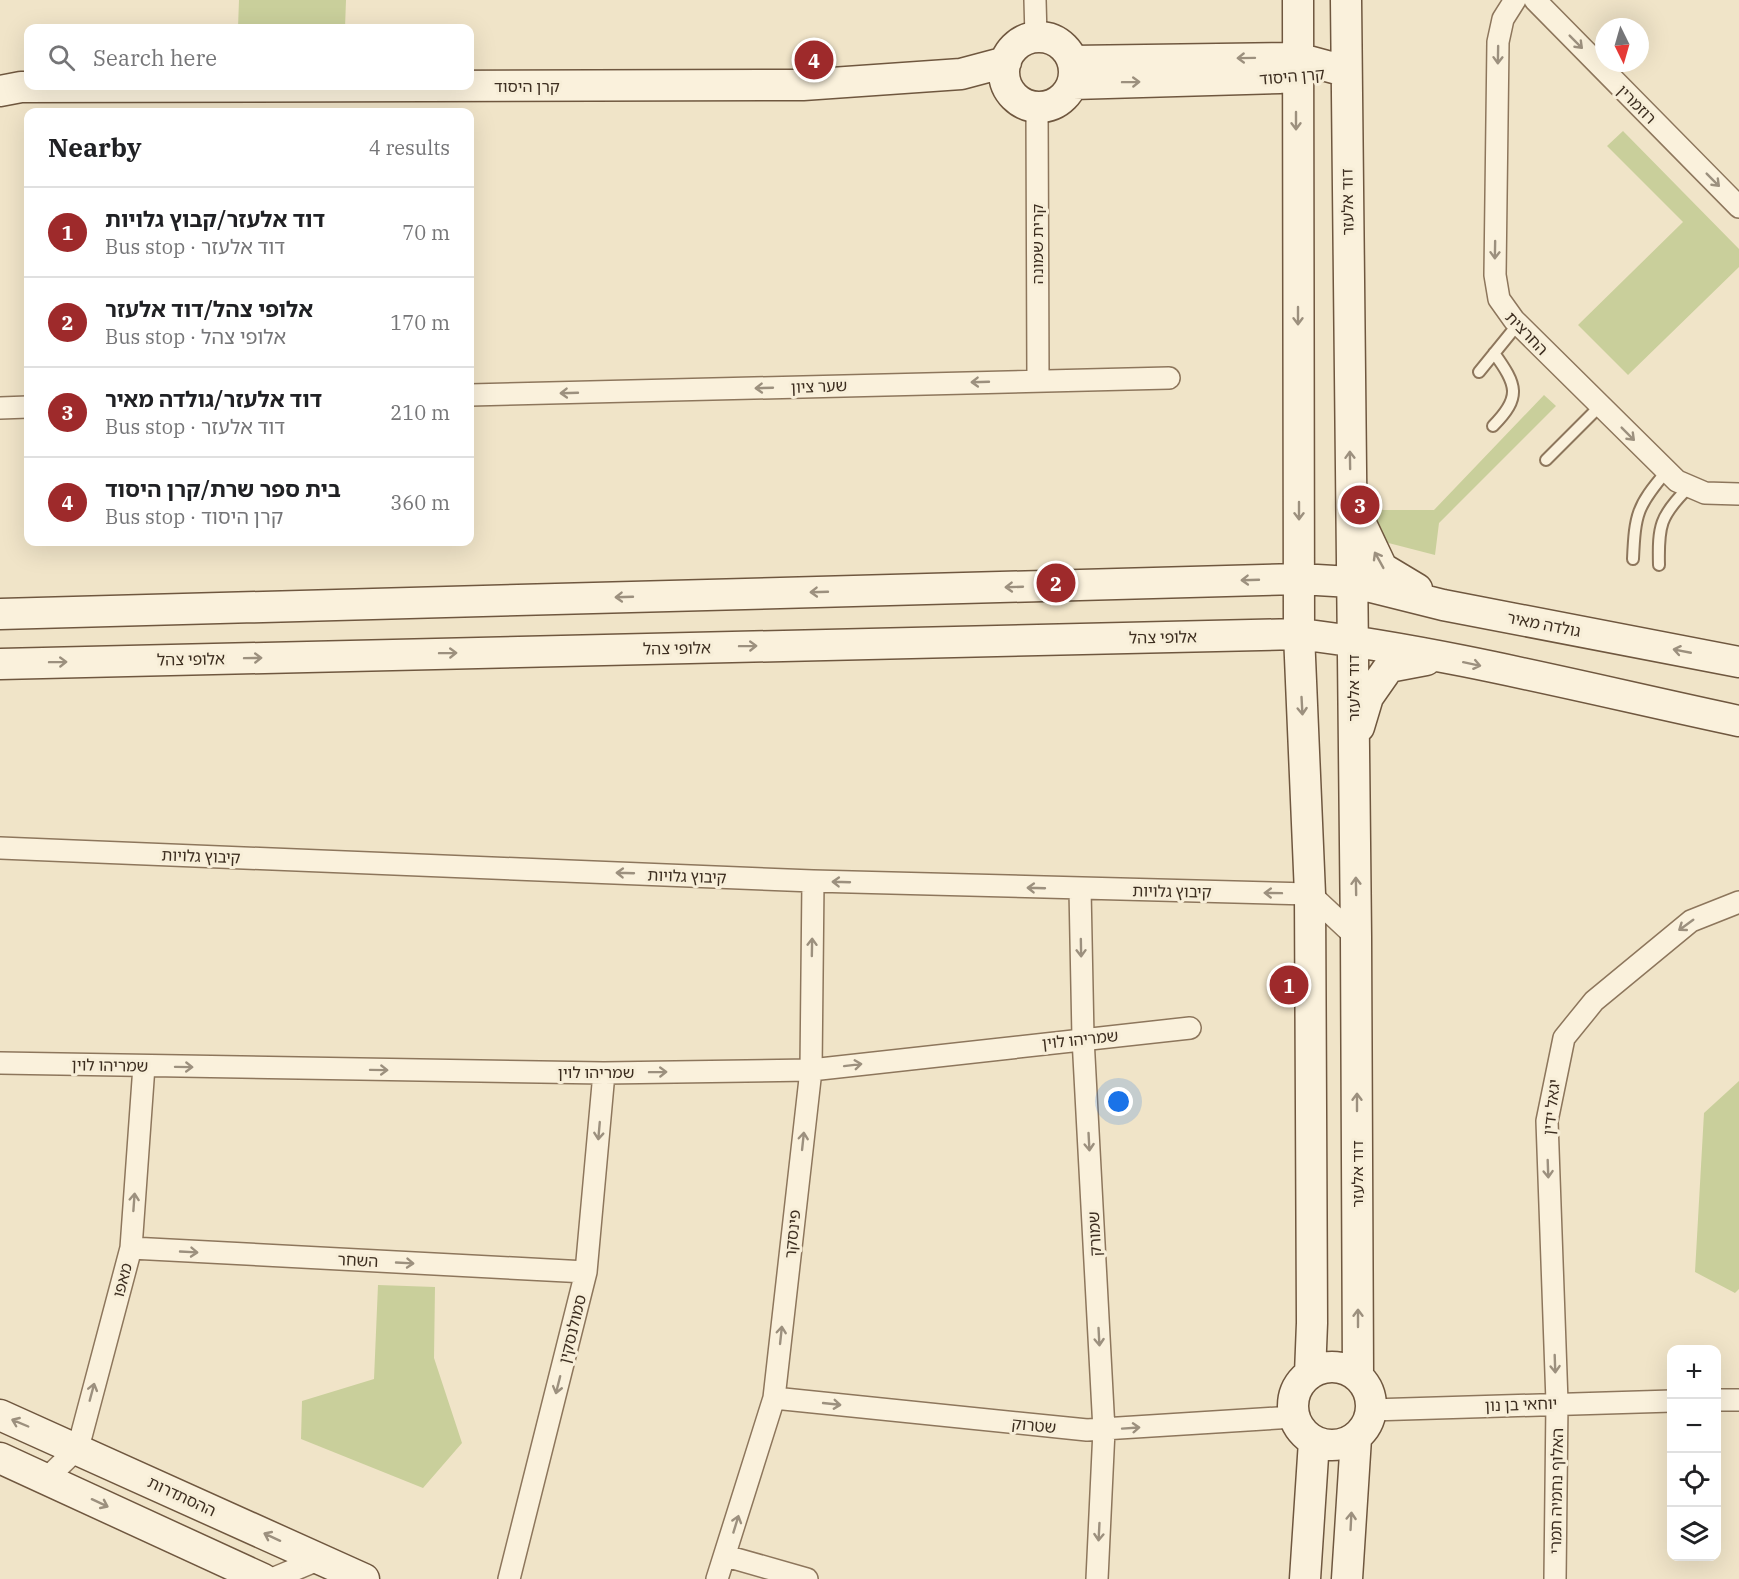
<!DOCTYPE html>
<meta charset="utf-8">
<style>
body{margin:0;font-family:"IBM Plex Serif","Noto Sans Hebrew",serif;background:#f2f2f2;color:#202124}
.controls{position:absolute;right:18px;bottom:18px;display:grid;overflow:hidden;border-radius:12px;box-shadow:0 6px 24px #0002}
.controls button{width:54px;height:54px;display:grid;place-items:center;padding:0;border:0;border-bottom:2px solid #e0e0e0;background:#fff;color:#202124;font:30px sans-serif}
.compass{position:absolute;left:1595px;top:18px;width:54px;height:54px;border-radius:50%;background:#fff;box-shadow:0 6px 24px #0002;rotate:175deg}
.you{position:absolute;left:1119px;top:1102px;width:21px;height:21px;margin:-15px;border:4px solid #fff;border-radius:50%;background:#1a73e8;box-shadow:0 0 0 9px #1a73e833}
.badge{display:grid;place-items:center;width:39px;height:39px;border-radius:50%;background:#9e2a2b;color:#fff;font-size:20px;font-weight:700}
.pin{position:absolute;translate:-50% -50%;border:3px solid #fff;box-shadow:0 2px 6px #0006}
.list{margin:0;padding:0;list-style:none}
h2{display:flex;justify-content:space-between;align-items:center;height:78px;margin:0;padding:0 24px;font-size:26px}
h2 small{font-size:20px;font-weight:400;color:#757577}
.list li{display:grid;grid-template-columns:39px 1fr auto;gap:18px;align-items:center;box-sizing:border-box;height:90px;padding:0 24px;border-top:2px solid #e0e0e0}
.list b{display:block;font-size:22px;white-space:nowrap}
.list p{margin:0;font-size:20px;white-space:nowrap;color:#757577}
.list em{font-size:20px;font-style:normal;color:#757577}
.icon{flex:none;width:33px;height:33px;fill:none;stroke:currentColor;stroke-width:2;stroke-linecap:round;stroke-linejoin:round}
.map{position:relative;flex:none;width:1739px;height:1579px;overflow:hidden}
.search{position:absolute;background:#fff;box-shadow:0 6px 24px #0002;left:24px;top:24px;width:450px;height:66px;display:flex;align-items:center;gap:15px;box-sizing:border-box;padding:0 21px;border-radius:12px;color:#757577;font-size:22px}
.panel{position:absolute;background:#fff;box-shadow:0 6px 24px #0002;left:24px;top:108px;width:450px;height:438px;border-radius:12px}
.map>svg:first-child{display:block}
.green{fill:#c9cf9b}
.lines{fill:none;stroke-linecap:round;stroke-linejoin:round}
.lane-casing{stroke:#8d765c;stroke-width:14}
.street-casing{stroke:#8d765c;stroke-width:24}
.secondary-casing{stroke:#6f573f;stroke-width:33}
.lane{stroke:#faf1dc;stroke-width:10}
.street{stroke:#faf1dc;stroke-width:21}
.secondary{stroke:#faf1dc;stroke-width:30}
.oneway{stroke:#9c907e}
.labels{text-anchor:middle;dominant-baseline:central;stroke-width:6;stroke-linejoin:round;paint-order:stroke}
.street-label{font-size:16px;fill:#3d2e20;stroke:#f7eed8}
</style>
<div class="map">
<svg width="1739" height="1579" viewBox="0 0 1739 1579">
<rect width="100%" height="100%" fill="#f0e4c8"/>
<path class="green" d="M 239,0 L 346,0 L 345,28 L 238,28 Z
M 1623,131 L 1739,249 L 1739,267 L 1628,375 L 1578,325 L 1683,222 L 1607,146 Z
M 1544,395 L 1556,406 L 1439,523 L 1435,555 L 1373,539 L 1358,510 L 1434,510 Z
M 1739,1081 L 1739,1289 L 1735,1293 L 1695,1272 L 1704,1113 Z
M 378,1285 L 435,1287 L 434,1358 L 462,1443 L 423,1488 L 301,1439 L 302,1401 L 374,1379 Z"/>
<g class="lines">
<defs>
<path id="lane" d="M 1479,372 L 1518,324
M 1493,426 C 1522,397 1517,385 1494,353
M 1546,460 L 1600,406
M 1633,559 C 1635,514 1637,506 1666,472
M 1659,565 C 1658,526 1660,516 1688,488"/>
<path id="street" d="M 1035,0 L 1036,37
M 1515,0 L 1503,19 L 1498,42 L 1495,275 L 1499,299 L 1514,320 L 1677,481 L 1705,493 L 1739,494
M 1535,0 L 1739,207
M 1037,108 L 1038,380
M 470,395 L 1169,378
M 0,408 L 28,407
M 0,848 L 813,881 L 1310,894 L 1356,937
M 1080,889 L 1083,1038 L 1104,1430 L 1097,1579
M 0,1063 L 604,1073 L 811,1070 L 1190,1028
M 131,1248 L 586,1272
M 774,1398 L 1087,1430 L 1294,1417
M 1716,1400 L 1739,1400
M 1371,1410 L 1672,1401
M 47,1478 L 78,1448 L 131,1248 L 144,1066
M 726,1556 L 807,1579
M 272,1579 L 320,1559
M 509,1579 L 586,1272 L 604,1073
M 717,1579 L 774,1398 L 811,1070 L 813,881
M 1555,1579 L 1557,1402 L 1547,1121 L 1564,1038 L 1594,1001 L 1691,921 L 1739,902"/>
<path id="secondary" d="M 1298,0 L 1299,634 L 1310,894 L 1312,1323 L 1310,1374
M 1346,0 L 1356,937 L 1358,1377
M1004 72a35 35 0 1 1 70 0a35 35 0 1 1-70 0Z
M 1073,61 L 1297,58 L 1345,71
M 1073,84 L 1280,78
M 0,91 L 21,87 L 803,85 L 961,74 L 1006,62
M 1355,511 L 1382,568 L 1417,589
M 0,614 L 1300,579 L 1351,582 L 1443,605 L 1739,662
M 0,664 L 1299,634 C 1447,652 1593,690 1739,721
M 1359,727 L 1368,697 L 1389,667 L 1426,660
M1293 1406a39 39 0 1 1 78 0a39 39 0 1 1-78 0Z
M 0,1415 L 364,1579
M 0,1458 L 263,1579
M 1305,1579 L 1314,1441
M 1347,1579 L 1356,1438"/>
</defs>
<use href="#lane" class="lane-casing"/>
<use href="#street" class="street-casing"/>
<use href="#secondary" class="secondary-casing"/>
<use href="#lane" class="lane"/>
<use href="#street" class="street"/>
<use href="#secondary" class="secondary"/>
</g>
<defs><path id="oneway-shaft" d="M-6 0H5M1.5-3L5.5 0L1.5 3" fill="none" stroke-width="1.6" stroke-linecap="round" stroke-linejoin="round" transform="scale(1.5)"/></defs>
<g class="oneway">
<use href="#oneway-shaft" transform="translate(1576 42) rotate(45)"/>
<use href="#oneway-shaft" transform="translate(1498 55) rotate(91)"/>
<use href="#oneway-shaft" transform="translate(1246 58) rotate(179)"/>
<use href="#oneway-shaft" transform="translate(1131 82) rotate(-1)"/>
<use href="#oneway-shaft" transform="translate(1296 121) rotate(90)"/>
<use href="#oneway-shaft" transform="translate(1713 180) rotate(45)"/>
<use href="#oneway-shaft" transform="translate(1495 250) rotate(91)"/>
<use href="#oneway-shaft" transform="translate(1298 316) rotate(90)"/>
<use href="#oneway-shaft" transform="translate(980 382) rotate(178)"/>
<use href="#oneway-shaft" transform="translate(764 388) rotate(178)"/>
<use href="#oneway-shaft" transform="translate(569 393) rotate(178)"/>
<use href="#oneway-shaft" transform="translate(1628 434) rotate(45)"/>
<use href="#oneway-shaft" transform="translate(1350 460) rotate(-91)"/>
<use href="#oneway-shaft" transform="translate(1299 511) rotate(90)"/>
<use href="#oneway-shaft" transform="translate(1379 560) rotate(-119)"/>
<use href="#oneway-shaft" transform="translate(1250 580) rotate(178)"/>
<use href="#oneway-shaft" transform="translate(1014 587) rotate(178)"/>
<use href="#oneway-shaft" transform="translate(819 592) rotate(178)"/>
<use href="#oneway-shaft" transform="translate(624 597) rotate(178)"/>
<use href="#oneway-shaft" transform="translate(748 646) rotate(-1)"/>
<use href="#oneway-shaft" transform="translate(1682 651) rotate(-169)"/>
<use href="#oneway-shaft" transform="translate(448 653) rotate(-1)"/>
<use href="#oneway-shaft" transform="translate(253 658) rotate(-1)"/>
<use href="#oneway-shaft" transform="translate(58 662) rotate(-1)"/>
<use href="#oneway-shaft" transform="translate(1472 664) rotate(12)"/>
<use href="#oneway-shaft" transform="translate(1302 706) rotate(87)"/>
<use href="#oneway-shaft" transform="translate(625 873) rotate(-178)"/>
<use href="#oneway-shaft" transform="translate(841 882) rotate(-178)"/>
<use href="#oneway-shaft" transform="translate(1356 886) rotate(-91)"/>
<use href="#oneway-shaft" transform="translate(1036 888) rotate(-178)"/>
<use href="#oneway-shaft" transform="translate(1273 893) rotate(-179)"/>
<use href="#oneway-shaft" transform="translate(1686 925) rotate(144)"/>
<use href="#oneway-shaft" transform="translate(812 947) rotate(-89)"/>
<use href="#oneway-shaft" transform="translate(1081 948) rotate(89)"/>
<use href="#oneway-shaft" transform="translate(853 1065) rotate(-7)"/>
<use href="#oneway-shaft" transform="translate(184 1067) rotate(1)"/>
<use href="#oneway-shaft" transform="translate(379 1070) rotate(1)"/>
<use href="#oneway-shaft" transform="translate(658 1072) rotate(-1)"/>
<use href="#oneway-shaft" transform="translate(1357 1102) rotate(-90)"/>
<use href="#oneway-shaft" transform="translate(599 1131) rotate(95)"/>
<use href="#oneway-shaft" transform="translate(803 1141) rotate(-84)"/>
<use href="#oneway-shaft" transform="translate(1089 1142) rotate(87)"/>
<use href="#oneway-shaft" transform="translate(1548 1169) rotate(88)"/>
<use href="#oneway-shaft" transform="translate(134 1202) rotate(-86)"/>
<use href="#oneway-shaft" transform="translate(189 1252) rotate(3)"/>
<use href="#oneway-shaft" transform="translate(405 1263) rotate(3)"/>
<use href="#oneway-shaft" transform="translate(1358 1318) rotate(-90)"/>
<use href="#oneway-shaft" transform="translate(781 1335) rotate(-84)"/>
<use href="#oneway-shaft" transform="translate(1099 1337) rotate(87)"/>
<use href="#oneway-shaft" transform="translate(1555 1364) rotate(88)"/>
<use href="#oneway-shaft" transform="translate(558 1385) rotate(104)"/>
<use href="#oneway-shaft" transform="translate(92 1392) rotate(-75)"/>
<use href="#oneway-shaft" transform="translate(832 1404) rotate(6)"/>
<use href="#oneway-shaft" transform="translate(20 1423) rotate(-157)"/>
<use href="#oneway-shaft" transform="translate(1131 1428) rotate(-4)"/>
<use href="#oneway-shaft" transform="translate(100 1503) rotate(25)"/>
<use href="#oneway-shaft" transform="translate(1351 1521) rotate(-87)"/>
<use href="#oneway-shaft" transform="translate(736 1524) rotate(-73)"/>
<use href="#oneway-shaft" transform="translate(1099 1532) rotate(93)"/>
<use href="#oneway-shaft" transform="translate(272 1537) rotate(-155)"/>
</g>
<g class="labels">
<g class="street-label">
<text transform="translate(1292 76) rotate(-5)">קרן היסוד</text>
<text x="527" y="86">קרן היסוד</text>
<text transform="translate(1637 104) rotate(45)">רוזמרין</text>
<text transform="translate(1347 202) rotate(-91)">דוד אלעזר</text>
<text transform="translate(1037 244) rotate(-90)">קרית שמונה</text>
<text transform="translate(1527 333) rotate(46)">החרצית</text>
<text transform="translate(819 386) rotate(-2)">שער ציון</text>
<text transform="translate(1544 624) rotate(11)">גולדה מאיר</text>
<text transform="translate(1163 637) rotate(-1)">אלופי צהל</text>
<text transform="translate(677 648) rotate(-1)">אלופי צהל</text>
<text transform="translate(191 659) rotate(-1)">אלופי צהל</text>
<text transform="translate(1353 688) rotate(-90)">דוד אלעזר</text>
<text transform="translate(201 856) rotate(2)">קיבוץ גלויות</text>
<text transform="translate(687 876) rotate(2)">קיבוץ גלויות</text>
<text transform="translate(1172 891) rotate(1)">קיבוץ גלויות</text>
<text transform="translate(1080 1039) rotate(-6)">שמריהו לוין</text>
<text transform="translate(110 1065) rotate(1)">שמריהו לוין</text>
<text x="596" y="1072">שמריהו לוין</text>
<text transform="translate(1551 1107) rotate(-84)">יגאל ידין</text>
<text transform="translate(1357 1174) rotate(-90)">דוד אלעזר</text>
<text transform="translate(792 1234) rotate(-84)">פינסקר</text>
<text transform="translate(1094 1234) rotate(-93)">שמורק</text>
<text transform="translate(358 1260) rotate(3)">השחר</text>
<text transform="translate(122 1280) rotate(-75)">מאפו</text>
<text transform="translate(572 1329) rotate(-76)">סמולנסקין</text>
<text transform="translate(1521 1404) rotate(-2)">יוחאי בן נון</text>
<text transform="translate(1034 1425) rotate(6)">שטרוק</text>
<text transform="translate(1556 1491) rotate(-89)">האלוף נחמיה תמרי</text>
<text transform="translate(182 1496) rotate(25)">ההסתדרות</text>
</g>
</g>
</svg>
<div class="controls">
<button>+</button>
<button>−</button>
<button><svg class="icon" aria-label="locate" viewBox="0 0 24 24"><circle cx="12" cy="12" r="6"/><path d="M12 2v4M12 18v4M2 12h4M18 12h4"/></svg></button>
<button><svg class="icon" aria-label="layers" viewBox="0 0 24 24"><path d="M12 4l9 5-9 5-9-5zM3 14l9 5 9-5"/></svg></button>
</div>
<svg class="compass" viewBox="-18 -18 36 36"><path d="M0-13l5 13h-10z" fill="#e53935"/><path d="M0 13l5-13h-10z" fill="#757577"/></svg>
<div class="you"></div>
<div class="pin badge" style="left:1289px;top:985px">1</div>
<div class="pin badge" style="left:1056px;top:583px">2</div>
<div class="pin badge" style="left:1360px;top:505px">3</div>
<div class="pin badge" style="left:814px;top:60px">4</div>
<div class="search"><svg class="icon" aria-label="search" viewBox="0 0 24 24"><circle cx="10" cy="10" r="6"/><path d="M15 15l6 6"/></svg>Search here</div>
<section class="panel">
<h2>Nearby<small>4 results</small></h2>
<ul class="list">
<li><span class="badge">1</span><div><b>דוד אלעזר/קבוץ גלויות</b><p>Bus stop · דוד אלעזר</p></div><em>70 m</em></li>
<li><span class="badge">2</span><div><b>אלופי צהל/דוד אלעזר</b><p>Bus stop · אלופי צהל</p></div><em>170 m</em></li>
<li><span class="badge">3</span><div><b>דוד אלעזר/גולדה מאיר</b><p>Bus stop · דוד אלעזר</p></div><em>210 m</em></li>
<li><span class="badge">4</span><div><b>בית ספר שרת/קרן היסוד</b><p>Bus stop · קרן היסוד</p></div><em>360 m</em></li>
</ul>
</section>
</div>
